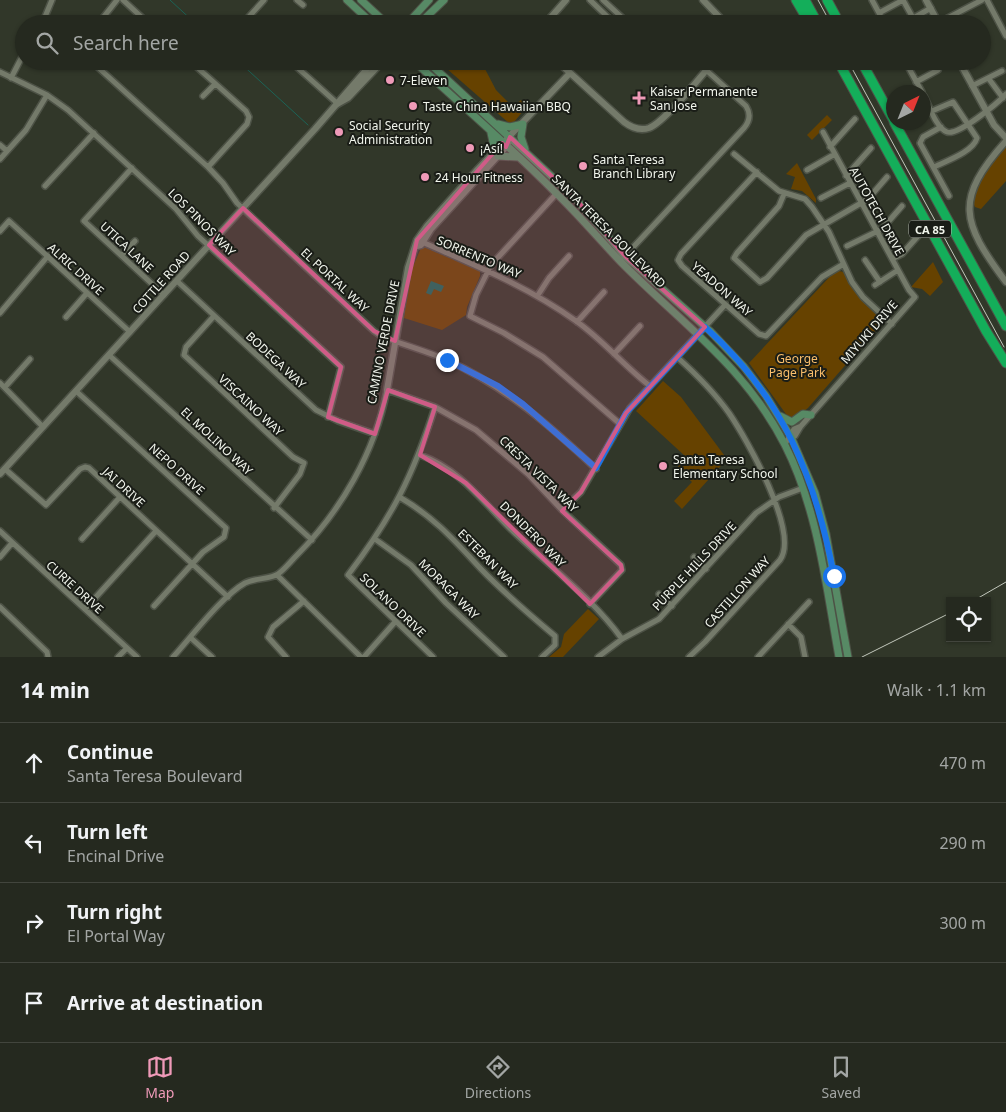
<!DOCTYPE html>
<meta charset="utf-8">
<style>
body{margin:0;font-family:"Noto Sans",sans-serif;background:#2d3128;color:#f1f3f6}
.controls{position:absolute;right:15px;bottom:15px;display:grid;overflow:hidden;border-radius:0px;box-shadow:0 1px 4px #0004}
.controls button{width:45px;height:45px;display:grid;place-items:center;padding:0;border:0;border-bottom:1px solid #42453d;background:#25291f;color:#f1f3f6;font:25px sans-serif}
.compass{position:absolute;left:886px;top:85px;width:45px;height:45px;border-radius:50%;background:#25291f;box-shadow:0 1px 4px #0004;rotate:43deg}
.stop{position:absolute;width:15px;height:15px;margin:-11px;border:4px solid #1a73e8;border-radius:50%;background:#fff}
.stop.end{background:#1a73e8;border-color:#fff;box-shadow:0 1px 5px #0008}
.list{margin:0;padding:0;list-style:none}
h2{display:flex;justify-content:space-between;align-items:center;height:65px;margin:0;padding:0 20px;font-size:21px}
h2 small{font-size:16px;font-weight:400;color:#a3a6a4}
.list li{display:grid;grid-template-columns:32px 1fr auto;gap:15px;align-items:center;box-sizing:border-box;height:80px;padding:0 20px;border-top:1px solid #42453d}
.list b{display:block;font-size:19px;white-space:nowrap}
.list p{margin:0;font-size:16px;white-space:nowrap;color:#a3a6a4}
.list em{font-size:16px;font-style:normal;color:#a3a6a4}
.icon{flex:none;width:28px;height:28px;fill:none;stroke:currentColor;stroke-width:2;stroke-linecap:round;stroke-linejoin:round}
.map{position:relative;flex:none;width:1006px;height:657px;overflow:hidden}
.search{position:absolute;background:#25291f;box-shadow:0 1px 4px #0004;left:15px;right:15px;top:15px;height:55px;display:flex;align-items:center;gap:12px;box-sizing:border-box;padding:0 18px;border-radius:28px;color:#a3a6a4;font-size:19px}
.sheet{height:385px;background:#25291f}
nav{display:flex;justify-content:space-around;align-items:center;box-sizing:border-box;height:70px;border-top:1px solid #42453d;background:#25291f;font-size:14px;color:#a3a6a4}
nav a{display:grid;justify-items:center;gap:2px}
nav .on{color:#ef9ab8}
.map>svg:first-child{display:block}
.green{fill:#664200}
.water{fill:#1c6356}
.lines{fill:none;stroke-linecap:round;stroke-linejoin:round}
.stream{stroke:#1c6356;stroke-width:1}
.minor-casing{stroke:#4d5246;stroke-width:8}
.tertiary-casing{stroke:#4d5246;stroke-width:9}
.secondary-casing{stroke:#4d5246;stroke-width:9}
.motorway-casing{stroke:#4d5246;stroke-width:11}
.minor{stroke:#747a6a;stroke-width:5}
.tertiary{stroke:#747a6a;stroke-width:6}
.secondary{stroke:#578a65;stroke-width:7}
.motorway{stroke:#14ae5a;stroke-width:9}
.tram{stroke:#c3c8bd;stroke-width:1}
.route{stroke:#1a73e8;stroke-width:6}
.marked{fill:#d05b87;fill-opacity:0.2;stroke:#d05b87;stroke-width:4;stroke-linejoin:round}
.poi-dot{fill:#ef9ab8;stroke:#1a1d17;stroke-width:2}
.labels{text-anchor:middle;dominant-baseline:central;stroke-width:4;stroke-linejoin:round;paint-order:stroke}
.shield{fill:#1a1d17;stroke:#b1b5ad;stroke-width:1}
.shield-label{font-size:11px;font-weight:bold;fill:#f2f6ed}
.poi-label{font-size:12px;fill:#f2f6ed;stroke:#1a1d17;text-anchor:start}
.street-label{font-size:12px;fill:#f2f6ed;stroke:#1a1d17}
.park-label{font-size:12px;fill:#fabf6c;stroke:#1a1d17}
</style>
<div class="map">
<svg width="1006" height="657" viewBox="0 0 1006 657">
<rect width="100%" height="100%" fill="#313729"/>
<path class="green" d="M 452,61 L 492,61 L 484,67 L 496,90 L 513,107 L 521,100 L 527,106 L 515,121 L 510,124 L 446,68 Z
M 827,115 L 832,120 L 812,140 L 807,135 Z
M 1006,147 L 1006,181 L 981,209 L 975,207 C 966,189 995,160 1006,147 Z
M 797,163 L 816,199 L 816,203 L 802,191 L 791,189 L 795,177 L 786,174 Z
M 421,248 L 426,248 L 480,271 L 480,276 L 467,307 L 466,315 L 442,330 L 404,318 L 411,271 Z
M 933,262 L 943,282 L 930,296 L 922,289 L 911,287 Z
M 836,270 L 843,272 L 861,299 L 883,322 L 808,408 L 791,421 L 749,363 Z
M 663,381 L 681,397 L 727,459 L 682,509 L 674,501 L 692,482 L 677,468 L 686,457 L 636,411 Z
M 588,609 L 599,619 L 563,657 L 549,657 L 561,647 L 564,634 Z"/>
<path class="water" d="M 431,281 L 444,286 L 441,292 L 434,289 L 431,295 L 426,293 Z"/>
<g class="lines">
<path class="stream" d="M 170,0 L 196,24
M 238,61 L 308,125"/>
<defs>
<path id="minor" d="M 123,0 L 149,24
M 297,0 L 303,5
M 590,0 L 615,24
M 603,0 L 629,24
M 872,0 L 885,24
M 903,0 L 913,18
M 987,0 L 1006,36
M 879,13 L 903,0
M 938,23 L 982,0
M 42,24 L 52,0
M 98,24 L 117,0
M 250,24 L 246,20 L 264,0
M 903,24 L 931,8
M 91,61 L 208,167 L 223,183 L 237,203 L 374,331 L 381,336 C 403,345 427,351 449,361 C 505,387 551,426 596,469
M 190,61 L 246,111 L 249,117 L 247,124 L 208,167
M 290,61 L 338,104
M 905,61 L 922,92
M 0,72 L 47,95 L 68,110 L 176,209 L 198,236 L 341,367 L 328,417
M 11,78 L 24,53
M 989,79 L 1003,98
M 916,82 L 938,70 L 933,61
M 972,86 L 1002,71
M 203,96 L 215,84
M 924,96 C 929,105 936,128 947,132 C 958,136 998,103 1006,94
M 932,111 L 953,102 L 977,138 C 973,152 946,161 934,167
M 941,127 L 923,137 L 920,143 L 949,196
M 0,145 L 7,151
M 830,147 L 855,119
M 734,154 L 779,191 L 805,199 L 812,207 L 829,232 L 852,282 L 863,297 L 892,324
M 0,159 L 26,130 L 47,95
M 132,168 L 84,221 L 164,295
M 807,170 L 835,154
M 757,172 L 681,254 L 678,260 L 682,266 L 759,334 L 766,336 L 822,277 L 842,265
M 846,176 L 871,148
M 45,186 L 94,133
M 557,193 L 491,265 L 476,295 L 470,316 L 504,333 L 543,357 L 619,423
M 784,194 L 779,206 L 737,253 L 734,258 L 760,282 L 767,278 L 806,235 L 868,199 L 887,177
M 821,198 L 850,183
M 0,231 L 9,221 L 130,332
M 420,241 C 474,265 527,286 576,321 C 603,340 624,366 650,386
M 847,246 L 882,229 L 902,206
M 122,255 L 135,241
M 625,256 L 744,128 C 750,121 751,114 746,106 L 706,70
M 892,259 L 902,254 L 918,236
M 865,260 L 880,282
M 177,281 L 316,410 L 338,421 L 375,434
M 875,285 L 898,270
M 538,295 L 549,278 L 569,256
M 0,313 L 48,256
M 214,316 L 186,347 L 184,355 L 293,457 L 304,463 L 300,474 L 274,508
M 66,317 L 87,293
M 577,322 L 604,292
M 614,354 L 640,326
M 109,355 L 312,540
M 677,357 C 696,374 714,392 729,413 C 746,438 800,532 780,560 L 705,642 L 689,657
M 0,383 L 43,427
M 5,387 L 30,359
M 76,391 L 226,528 L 224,537 L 203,552 L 154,606
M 791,437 L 795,436 L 801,426 L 915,297 L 909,290 L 823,132
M 785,444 L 794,429 L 801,426
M 420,455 C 463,470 487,508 519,537 C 554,570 594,600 622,639
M 5,469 L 46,505 L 80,469 L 85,467 L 89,468 L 228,597
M 401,498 C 435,518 454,540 481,569 C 504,593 530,615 555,636 L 555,645 L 542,657
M 562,510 L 581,492 L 630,408 L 724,306
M 0,531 L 137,657
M 82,539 L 120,497
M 375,539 L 411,565 L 446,603 L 504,657
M 0,557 L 12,543
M 694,557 L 706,569
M 277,575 L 361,657
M 659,594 L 672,606
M 0,607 L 47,652 L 48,657
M 85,609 L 156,531
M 788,624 L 801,637 L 805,657
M 191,638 L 212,657
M 118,657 L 127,648
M 173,657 C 192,636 222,596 245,583 C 255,578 271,579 278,574 C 285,569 291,561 297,555 C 341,511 375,452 387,390 L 435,407 L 476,430 L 528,474 L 562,510 L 621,565 L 622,570 L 590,604
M 286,657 L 268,637 L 273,627 L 304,601
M 364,657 L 395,622
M 433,657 L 348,575 C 392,517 413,476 435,407
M 598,657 L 622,639 L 659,619 L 756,513 L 779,497 L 803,488
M 758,657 L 809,602"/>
<path id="tertiary" d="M 703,0 L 726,24
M 926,0 L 939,24
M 545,24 L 566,0
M 557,61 L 624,122 C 632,128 640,131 649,128 C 665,122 701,76 714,61
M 959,61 L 994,125 L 1006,138
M 339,103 L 348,98 L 383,61
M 1006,141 C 954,199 961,222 1006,282
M 417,246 L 421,245 L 431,229 L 506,147 L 509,141
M 387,390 L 408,268 L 417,240 L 427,226 L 478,169 L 570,73
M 0,474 L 315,129 L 374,61"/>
<path id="secondary" d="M 347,0 L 373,24
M 361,0 L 387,24
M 407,24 L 429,0
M 419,24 L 444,0
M 414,61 C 461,105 511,147 556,193 C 579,215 599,239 621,262 C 681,323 744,365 785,445 C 818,510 826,585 839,657
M 427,61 L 575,198 L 625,256 L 710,331 L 744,367 L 766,396 L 791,437 L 815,493 L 826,534 L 848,657
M 382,62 L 383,61
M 498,124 L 510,127 L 523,124 L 521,137 L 525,149
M 491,133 L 495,151
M 498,156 L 517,157
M 780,416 L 792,422 L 803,414 L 811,415"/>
<path id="motorway" d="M 796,0 L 810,24
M 805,0 L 818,24
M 827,0 L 840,24
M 838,61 L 986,331 L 1006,363
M 861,61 L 894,121
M 894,122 L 1006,326"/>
</defs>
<use href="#minor" class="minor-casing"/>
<use href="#tertiary" class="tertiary-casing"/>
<use href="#secondary" class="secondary-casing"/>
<use href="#motorway" class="motorway-casing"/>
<use href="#minor" class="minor"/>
<use href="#tertiary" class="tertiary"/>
<use href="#secondary" class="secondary"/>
<use href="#motorway" class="motorway"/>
<path class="tram" d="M 818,0 L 831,24
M 848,61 L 1004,347
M 973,601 L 1006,582
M 862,657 L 950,613"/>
</g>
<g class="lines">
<path class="route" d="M 447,360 L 498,386 L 523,404 L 596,468 L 626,413 L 705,327 C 783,397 815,476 834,576"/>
</g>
<path class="marked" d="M 510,137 L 575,198 L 625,256 L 705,327 L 626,413 L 581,492 L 562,511 L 621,565 L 622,570 L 590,604 L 466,483 L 420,455 L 435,407 L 388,390 L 375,434 L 328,417 L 341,367 L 209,245 L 243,208 L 374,331 L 395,341 L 417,240 L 495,151 L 502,143 L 506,147 Z"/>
<g class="poi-dot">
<circle cx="390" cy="80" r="5"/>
<path d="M636.5 90.5h5v5h5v5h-5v5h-5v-5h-5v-5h5z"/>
<circle cx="413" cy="106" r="5"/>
<circle cx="339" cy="132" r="5"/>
<circle cx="470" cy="148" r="5"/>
<circle cx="583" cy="166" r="5"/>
<circle cx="425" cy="177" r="5"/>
<circle cx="663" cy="466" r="5"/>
</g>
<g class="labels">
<rect class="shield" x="909" y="220.5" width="42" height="17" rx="4"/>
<g class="shield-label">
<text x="930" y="229">CA 85</text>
</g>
<g class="poi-label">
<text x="400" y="80">7-Eleven</text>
<text x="650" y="91">Kaiser Permanente<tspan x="650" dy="14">San Jose</tspan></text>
<text x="423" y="106">Taste China Hawaiian BBQ</text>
<text x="349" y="125">Social Security<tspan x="349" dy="14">Administration</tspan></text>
<text x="480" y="148">¡Así!</text>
<text x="593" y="159">Santa Teresa<tspan x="593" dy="14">Branch Library</tspan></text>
<text x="435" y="177">24 Hour Fitness</text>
<text x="673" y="459">Santa Teresa<tspan x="673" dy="14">Elementary School</tspan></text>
</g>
<g class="street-label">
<text transform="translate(877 211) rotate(61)">AUTOTECH DRIVE</text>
<text transform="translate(202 222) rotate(45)">LOS PINOS WAY</text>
<text transform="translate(609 231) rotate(45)">SANTA TERESA BOULEVARD</text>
<text transform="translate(127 247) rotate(43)">UTICA LANE</text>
<text transform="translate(479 257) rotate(23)">SORRENTO WAY</text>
<text transform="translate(76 269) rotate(42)">ALRIC DRIVE</text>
<text transform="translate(335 280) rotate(43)">EL PORTAL WAY</text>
<text transform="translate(161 282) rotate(-48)">COTTLE ROAD</text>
<text transform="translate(722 289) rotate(41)">YEADON WAY</text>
<text transform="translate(869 332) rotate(-49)">MIYUKI DRIVE</text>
<text transform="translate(383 342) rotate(-79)">CAMINO VERDE DRIVE</text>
<text transform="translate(276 360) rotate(43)">BODEGA WAY</text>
<text transform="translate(251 405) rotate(43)">VISCAINO WAY</text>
<text transform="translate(217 441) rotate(43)">EL MOLINO WAY</text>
<text transform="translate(177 469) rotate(42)">NEPO DRIVE</text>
<text transform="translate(539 474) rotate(44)">CRESTA VISTA WAY</text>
<text transform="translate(124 487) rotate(43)">JAI DRIVE</text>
<text transform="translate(533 534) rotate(45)">DONDERO WAY</text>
<text transform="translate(488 559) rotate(45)">ESTEBAN WAY</text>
<text transform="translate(694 566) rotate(-47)">PURPLE HILLS DRIVE</text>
<text transform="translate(75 587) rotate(42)">CURIE DRIVE</text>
<text transform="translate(449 589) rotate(45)">MORAGA WAY</text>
<text transform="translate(737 592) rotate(-48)">CASTILLON WAY</text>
<text transform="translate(393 605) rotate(44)">SOLANO DRIVE</text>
</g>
<g class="park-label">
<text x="797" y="358">George<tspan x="797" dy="14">Page Park</tspan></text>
</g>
</g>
</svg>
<div class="controls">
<button><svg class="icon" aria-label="locate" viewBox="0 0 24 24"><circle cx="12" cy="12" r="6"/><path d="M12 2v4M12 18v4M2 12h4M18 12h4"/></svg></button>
</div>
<svg class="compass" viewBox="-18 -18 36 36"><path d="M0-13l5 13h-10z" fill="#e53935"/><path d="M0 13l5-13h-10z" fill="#a3a6a4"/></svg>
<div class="stop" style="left:834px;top:576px"></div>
<div class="stop end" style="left:447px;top:360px"></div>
<div class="search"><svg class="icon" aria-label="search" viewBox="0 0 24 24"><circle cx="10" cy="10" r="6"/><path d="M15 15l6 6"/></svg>Search here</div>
</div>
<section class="sheet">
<h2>14 min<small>Walk · 1.1 km</small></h2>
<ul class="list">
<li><svg class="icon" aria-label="ahead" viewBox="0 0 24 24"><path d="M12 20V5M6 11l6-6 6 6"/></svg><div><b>Continue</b><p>Santa Teresa Boulevard</p></div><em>470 m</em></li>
<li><svg class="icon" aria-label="left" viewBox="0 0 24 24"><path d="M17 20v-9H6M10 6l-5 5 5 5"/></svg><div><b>Turn left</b><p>Encinal Drive</p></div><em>290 m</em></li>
<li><svg class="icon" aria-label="right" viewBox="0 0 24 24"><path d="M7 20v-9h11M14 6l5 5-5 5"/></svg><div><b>Turn right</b><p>El Portal Way</p></div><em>300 m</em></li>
<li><svg class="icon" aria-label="arrive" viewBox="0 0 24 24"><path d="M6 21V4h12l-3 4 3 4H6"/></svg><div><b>Arrive at destination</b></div></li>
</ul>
</section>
<nav>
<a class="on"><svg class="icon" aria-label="map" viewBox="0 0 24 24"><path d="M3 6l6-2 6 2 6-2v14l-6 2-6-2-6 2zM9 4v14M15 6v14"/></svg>Map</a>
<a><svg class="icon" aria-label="directions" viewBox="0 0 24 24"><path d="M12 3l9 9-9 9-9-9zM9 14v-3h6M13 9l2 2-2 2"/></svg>Directions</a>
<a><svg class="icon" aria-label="saved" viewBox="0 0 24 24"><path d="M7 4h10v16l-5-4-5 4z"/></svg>Saved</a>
</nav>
